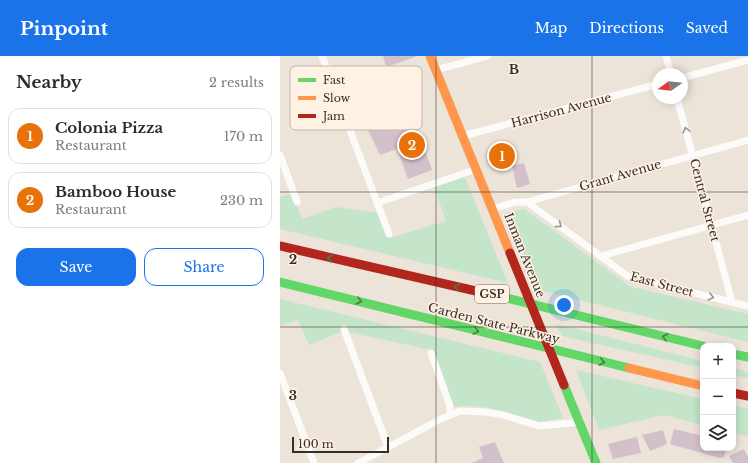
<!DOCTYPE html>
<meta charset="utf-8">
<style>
body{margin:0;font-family:"Libre Baskerville",serif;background:#f2f2f3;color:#2b2b33}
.controls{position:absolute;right:12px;bottom:12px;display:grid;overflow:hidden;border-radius:8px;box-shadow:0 2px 10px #0003}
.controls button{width:36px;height:36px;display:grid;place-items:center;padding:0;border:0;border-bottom:1px solid #e1e1e2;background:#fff;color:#2b2b33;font:20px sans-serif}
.compass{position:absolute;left:372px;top:12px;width:36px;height:36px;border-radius:50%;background:#fff;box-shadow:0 2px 10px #0003;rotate:255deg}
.scale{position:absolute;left:12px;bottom:10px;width:97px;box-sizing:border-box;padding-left:4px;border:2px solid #352f28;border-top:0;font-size:11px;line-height:14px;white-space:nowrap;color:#352f28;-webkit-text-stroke:3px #fff1e3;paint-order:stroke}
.you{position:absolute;left:284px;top:249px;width:14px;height:14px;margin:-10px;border:3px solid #fff;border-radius:50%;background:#1a73e8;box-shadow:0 0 0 6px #1a73e833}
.badge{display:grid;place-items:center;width:26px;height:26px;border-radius:50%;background:#1a73e8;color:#fff;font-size:13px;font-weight:700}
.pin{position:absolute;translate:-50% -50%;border:2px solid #fff;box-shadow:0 1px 4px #0006}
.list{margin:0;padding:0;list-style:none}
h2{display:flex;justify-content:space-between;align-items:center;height:52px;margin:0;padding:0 16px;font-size:17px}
h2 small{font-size:13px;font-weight:400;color:#7c7c81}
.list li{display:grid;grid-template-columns:26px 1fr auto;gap:12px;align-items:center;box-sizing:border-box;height:56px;margin:0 8px 8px;padding:0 8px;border:1px solid #e1e1e2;border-radius:12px}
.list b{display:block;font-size:15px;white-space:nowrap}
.list p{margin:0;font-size:13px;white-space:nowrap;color:#7c7c81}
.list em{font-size:13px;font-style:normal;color:#7c7c81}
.actions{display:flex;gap:8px;padding:12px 16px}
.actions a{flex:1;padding:9px 0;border:1px solid #1a73e8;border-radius:12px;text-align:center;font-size:14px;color:#1a73e8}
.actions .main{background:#1a73e8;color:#fff}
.icon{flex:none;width:22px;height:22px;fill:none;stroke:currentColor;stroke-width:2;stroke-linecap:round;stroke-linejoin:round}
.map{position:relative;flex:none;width:468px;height:407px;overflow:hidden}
header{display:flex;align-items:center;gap:24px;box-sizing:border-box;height:56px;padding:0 20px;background:#1a73e8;color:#fff}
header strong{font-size:19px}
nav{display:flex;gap:22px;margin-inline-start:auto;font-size:14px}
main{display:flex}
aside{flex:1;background:#fff}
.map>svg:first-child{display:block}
.green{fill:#c4e5ca}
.building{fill:#d2c0cb}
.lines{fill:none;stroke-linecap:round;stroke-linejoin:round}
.street{stroke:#fcfbf9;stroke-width:7}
.fast{stroke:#63d668;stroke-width:9}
.slow{stroke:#ff974d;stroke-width:9}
.jam{stroke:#b3261e;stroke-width:9}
.oneway{stroke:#989590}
.oneway2{stroke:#4a7a45}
.grid{fill:none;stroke:#352f28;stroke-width:1;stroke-opacity:0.55}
.labels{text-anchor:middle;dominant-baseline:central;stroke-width:3;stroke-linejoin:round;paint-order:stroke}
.shield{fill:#fff1e3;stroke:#726960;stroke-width:1}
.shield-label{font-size:11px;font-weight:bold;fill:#352f28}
.street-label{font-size:12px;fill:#352f28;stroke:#fff1e3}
.key{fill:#fff1e3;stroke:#c2b7ab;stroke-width:1}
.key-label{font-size:11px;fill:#352f28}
.grid-label{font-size:13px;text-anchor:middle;font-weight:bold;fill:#352f28;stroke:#fff1e3;stroke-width:3;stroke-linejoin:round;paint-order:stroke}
</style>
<header>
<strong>Pinpoint</strong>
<nav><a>Map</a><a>Directions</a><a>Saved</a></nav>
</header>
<main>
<aside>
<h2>Nearby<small>2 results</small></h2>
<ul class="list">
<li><span class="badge" style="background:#e8710a">1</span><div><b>Colonia Pizza</b><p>Restaurant</p></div><em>170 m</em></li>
<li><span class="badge" style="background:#e8710a">2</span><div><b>Bamboo House</b><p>Restaurant</p></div><em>230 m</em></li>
</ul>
<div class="actions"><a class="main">Save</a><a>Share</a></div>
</aside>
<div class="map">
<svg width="468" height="407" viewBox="0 0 468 407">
<rect width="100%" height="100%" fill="#ece3d9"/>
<path class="green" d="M 183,117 L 228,227 L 0,173 L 0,141 L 13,137 L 22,163 L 56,151 L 100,157 L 109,182 L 166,165 L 153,128 Z
M 244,153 L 351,231 L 468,258 L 468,286 L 263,235 L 224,158 Z
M 0,243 L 260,306 L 283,362 L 261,366 L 204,351 L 187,350 L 171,351 L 151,294 L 63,275 L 29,289 L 18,264 L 0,270 Z
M 276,268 L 423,305 L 423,312 L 282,280 Z
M 453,312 L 468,316 L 468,322 L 453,319 Z
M 296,314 L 423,343 L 423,369 L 384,359 L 319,374 Z
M 453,349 L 468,353 L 468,380 L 453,377 Z"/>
<path class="building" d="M 103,0 L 135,0 L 135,1 L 106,11 Z
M 113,37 L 120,52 L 128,49 L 152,114 L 128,123 L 117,93 L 100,99 L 86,70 L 88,69 L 88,67 L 96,64 L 91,50 L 95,48 L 94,44 Z
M 244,107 L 250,128 L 237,132 L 232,110 Z
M 394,373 L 423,380 L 423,392 L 446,392 L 444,401 L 440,402 L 390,388 Z
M 383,374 L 387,388 L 370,395 L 362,379 Z
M 357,381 L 361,397 L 333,403 L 328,388 Z
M 215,386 L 224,407 L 192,407 L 203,402 L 199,391 Z
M 464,393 L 468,401 L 468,407 L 453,407 L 449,400 Z"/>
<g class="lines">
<path class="street" d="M 42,0 L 109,178
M 386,0 L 391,18
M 156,14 L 207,0
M 402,22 L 468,4
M 397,42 L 452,246
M 183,80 L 378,28
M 0,99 L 17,146
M 247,146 L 349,221 L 468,250
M 97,147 L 197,113
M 213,153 L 235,146 L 247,146 L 468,84
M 321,200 L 468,159
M 64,273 L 108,391
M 151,297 L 170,350 L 170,358
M 0,317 L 34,407
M 78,407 L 161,363 L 180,355 L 206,356 L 223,359 L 259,370 L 300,366"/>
<path class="fast" d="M 0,226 L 349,312
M 222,241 L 423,290
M 453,298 L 468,301
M 284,329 L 316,407"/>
<path class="slow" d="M 150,0 L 230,197
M 349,312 L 423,330"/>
<path class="jam" d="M 0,190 L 222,241
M 230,197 L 284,329
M 453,337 L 468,340"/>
</g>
<defs><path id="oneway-chevron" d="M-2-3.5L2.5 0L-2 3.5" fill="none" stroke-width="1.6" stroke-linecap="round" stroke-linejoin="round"/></defs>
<g class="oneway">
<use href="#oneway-chevron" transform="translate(406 74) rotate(-105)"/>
<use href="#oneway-chevron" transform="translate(279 169) rotate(37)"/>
<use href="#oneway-chevron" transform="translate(431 241) rotate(14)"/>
</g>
<g class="oneway2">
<use href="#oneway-chevron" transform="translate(50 202) rotate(-167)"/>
<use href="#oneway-chevron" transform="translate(177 231) rotate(-168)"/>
<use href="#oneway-chevron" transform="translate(79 245) rotate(14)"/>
<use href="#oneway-chevron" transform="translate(196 275) rotate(14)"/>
<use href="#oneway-chevron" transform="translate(385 281) rotate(-166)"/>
<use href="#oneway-chevron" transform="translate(322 306) rotate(13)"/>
</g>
<path class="grid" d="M 156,0 L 156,407M 312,0 L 312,407M 0,136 L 468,136M 0,271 L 468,271"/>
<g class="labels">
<rect class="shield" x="195" y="229" width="34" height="18" rx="3"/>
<g class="shield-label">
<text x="212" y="238">GSP</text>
</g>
<g class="street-label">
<text transform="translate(281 54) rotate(-15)">Harrison Avenue</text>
<text transform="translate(340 119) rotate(-16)">Grant Avenue</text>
<text transform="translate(425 144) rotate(75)">Central Street</text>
<text transform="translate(245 199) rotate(68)">Inman Avenue</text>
<text transform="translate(382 228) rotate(15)">East Street</text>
<text transform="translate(214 267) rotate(14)">Garden State Parkway</text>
</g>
</g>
<rect x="10" y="10" width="132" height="64" rx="6" class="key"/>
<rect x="18" y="22" width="18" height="4" fill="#63d668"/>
<rect x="18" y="40" width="18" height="4" fill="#ff974d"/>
<rect x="18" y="58" width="18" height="4" fill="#b3261e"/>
<g class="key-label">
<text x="43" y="28">Fast</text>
<text x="43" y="46">Slow</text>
<text x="43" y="64">Jam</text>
</g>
<g class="grid-label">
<text x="234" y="18">B</text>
<text x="13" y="208">2</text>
<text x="13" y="344">3</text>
</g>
</svg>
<div class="controls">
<button>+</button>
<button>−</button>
<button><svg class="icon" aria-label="layers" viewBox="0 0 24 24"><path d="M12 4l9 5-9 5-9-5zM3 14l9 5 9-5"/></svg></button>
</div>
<svg class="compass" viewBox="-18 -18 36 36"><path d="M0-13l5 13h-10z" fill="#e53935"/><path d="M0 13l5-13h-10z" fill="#7c7c81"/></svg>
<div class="scale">100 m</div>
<div class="you"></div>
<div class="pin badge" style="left:222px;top:100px;background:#e8710a">1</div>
<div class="pin badge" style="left:132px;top:89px;background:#e8710a">2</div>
</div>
</main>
